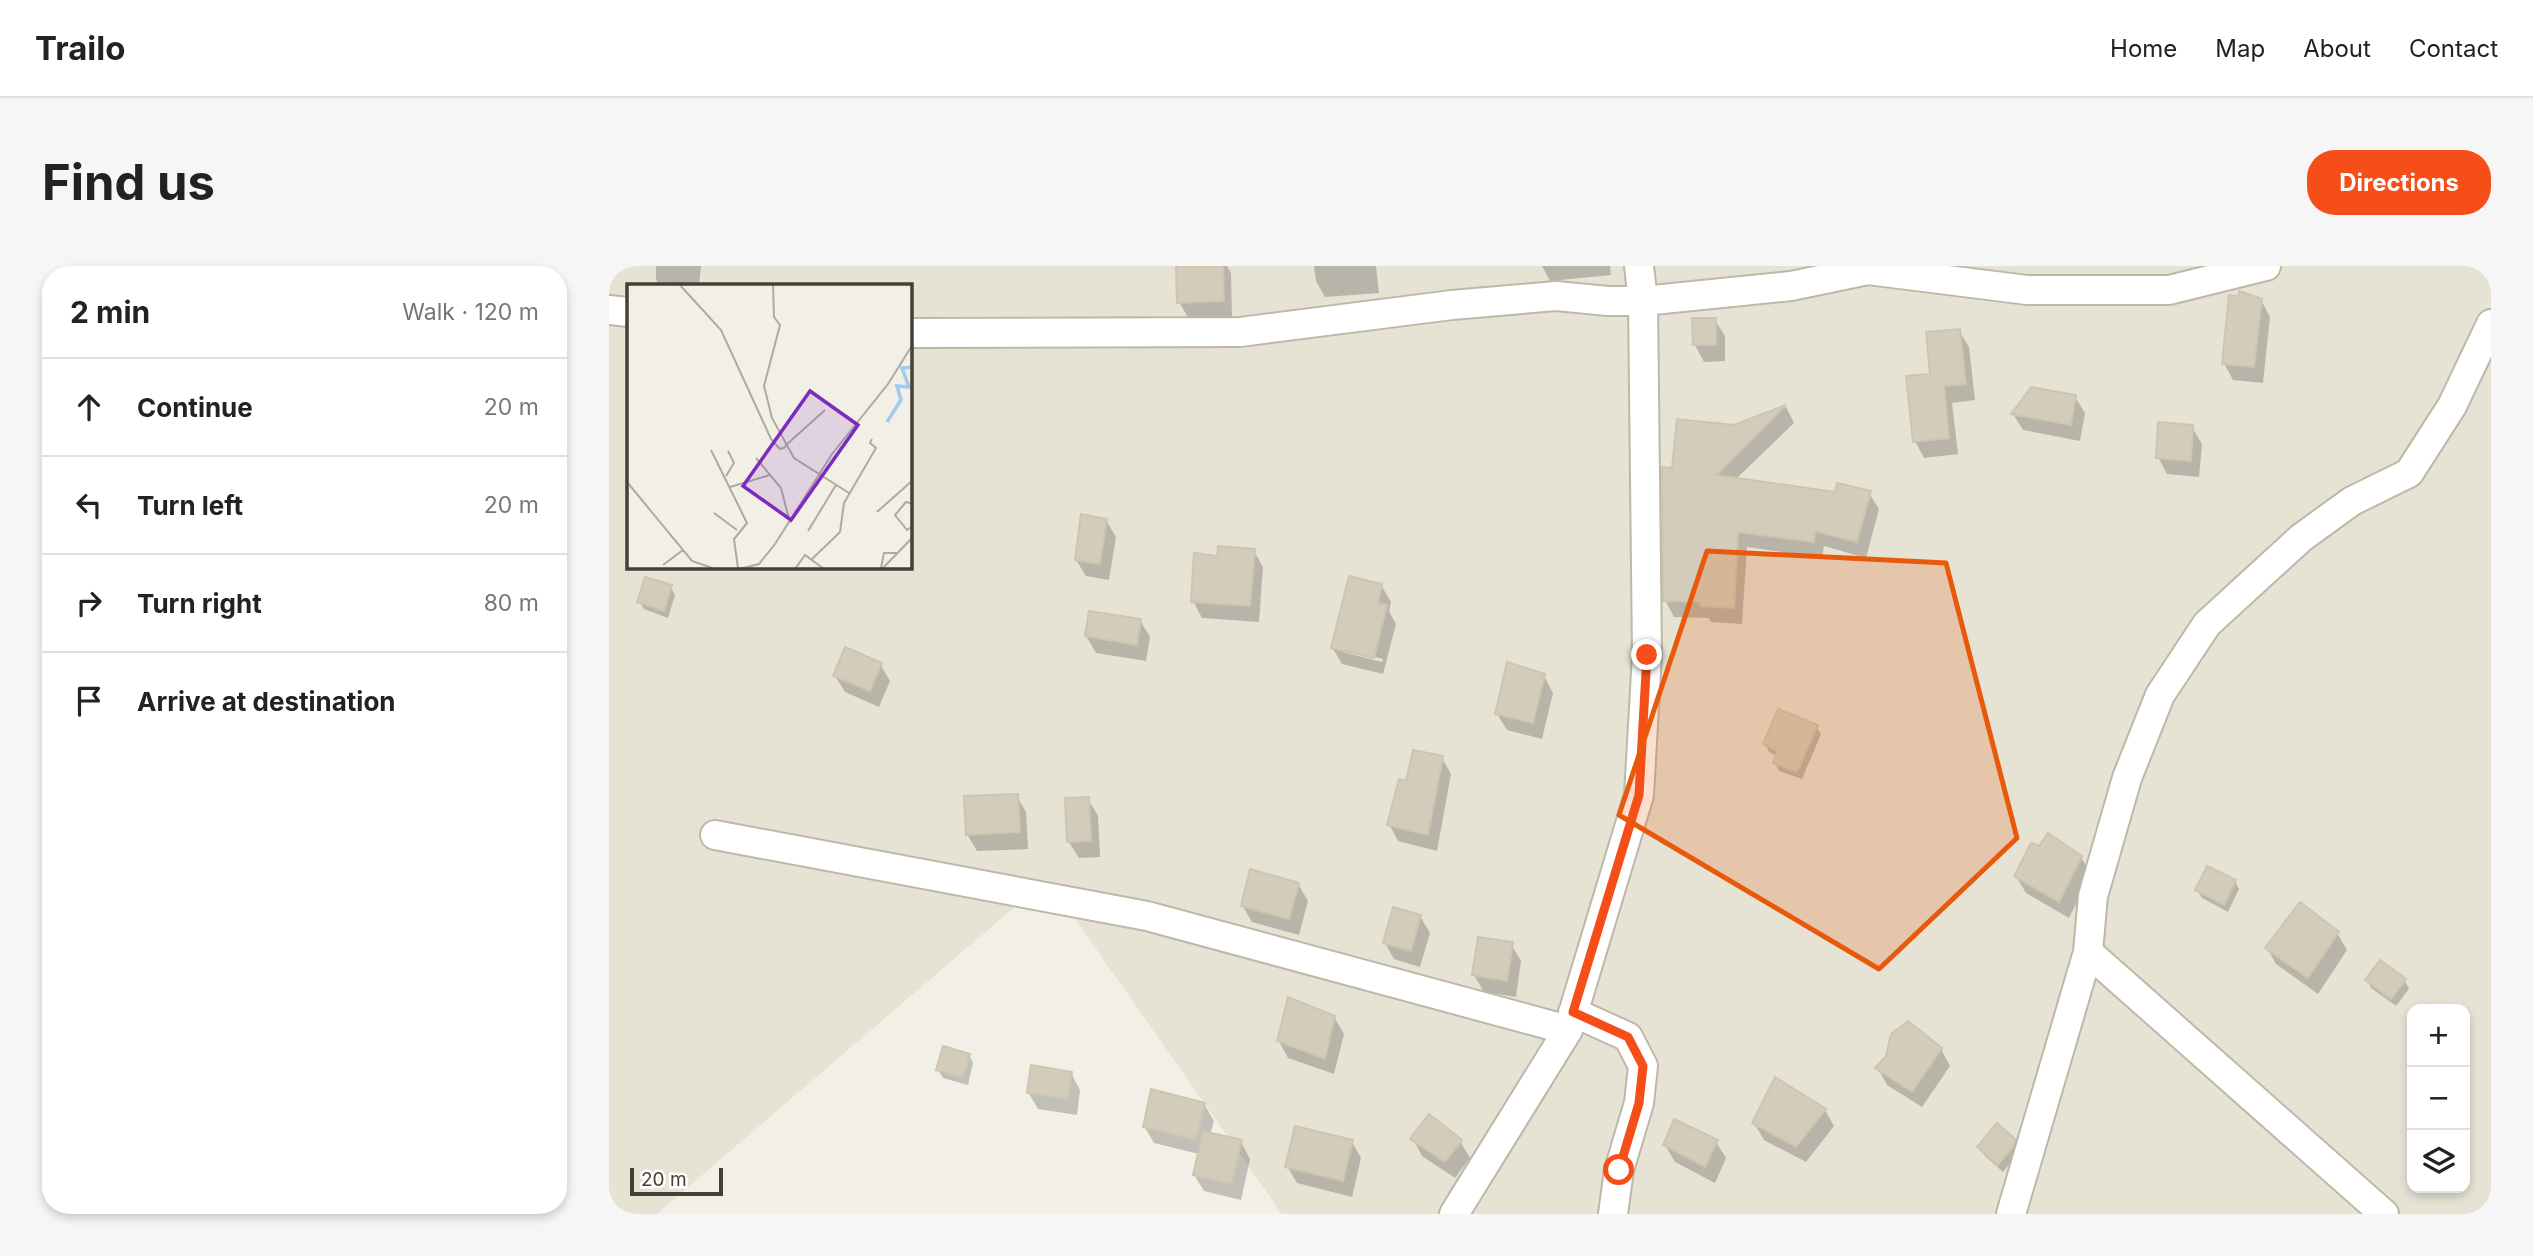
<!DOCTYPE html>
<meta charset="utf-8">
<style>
body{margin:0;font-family:Inter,sans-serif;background:#f6f6f6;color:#222}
.controls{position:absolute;right:21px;bottom:21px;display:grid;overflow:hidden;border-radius:14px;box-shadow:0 4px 10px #0003}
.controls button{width:63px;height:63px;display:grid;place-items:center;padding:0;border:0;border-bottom:2px solid #e0e0e0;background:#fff;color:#222;font:35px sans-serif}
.scale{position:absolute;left:21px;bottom:18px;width:93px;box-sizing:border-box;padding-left:7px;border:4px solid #454035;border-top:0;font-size:19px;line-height:24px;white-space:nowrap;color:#454035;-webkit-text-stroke:5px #fff;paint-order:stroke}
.stop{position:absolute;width:21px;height:21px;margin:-16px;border:5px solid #f64e19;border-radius:50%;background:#fff}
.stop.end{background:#f64e19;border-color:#fff;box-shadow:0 2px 7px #0008}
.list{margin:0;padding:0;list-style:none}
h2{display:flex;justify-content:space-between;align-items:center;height:91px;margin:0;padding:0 28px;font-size:30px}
h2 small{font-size:23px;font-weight:400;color:#767676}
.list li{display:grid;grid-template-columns:46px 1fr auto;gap:21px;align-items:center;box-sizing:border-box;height:98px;padding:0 28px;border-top:2px solid #e0e0e0}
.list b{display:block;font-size:26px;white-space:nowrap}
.list em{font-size:23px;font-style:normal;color:#767676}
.icon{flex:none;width:38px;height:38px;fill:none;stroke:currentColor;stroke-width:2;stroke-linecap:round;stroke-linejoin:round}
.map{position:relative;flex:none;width:1882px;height:948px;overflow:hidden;border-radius:28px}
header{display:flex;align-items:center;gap:42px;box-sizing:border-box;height:98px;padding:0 35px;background:#fff;border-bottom:2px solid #e0e0e0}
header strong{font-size:33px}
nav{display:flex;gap:38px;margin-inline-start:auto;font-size:24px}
.intro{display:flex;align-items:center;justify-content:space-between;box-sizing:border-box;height:168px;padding:0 42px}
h1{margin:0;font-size:49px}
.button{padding:18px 32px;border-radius:28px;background:#f64e19;color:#fff;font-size:24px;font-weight:700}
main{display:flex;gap:42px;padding:0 42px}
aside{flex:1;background:#fff;border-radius:28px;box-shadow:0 4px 10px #0003}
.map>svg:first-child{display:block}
.residential{fill:#e6e2d4;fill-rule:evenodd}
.shadow{fill:#0003;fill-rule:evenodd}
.building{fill:#d4ccbb;stroke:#cec5af;stroke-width:2}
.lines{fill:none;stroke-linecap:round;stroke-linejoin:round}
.minor-casing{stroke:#beb8a8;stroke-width:32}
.minor{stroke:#fff;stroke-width:28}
.route{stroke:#f64e19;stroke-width:9}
.marked{fill:#e8590c;fill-opacity:0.2;stroke:#e8590c;stroke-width:5;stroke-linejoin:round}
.inset-river{fill:none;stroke:#a2c9ef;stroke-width:3.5}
.inset-road{fill:none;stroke:#adaa9f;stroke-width:2}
.view{fill:#7b2cbf;fill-opacity:0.15;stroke:#7b2cbf;stroke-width:3.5}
.inset-edge{fill:none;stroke:#454035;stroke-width:3.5}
</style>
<header>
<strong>Trailo</strong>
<nav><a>Home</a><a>Map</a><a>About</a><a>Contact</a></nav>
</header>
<div class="intro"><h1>Find us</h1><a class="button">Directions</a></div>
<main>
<aside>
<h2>2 min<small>Walk · 120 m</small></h2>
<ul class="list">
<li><svg class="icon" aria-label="ahead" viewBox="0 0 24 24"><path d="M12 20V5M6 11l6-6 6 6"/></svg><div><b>Continue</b></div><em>20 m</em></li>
<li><svg class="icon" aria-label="left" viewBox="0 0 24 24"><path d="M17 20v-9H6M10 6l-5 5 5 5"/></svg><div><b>Turn left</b></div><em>20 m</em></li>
<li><svg class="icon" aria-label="right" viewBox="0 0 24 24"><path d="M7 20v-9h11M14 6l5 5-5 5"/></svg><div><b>Turn right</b></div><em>80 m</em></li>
<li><svg class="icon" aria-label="arrive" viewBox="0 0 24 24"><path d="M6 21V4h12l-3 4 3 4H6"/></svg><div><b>Arrive at destination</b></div></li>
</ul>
</aside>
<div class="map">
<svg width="1882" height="948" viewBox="0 0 1882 948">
<rect width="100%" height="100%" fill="#f2f0e6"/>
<path class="residential" d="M 0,0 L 1882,0 L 1882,948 L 673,948 L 438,613 L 48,948 L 0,948 ZM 19,19 L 301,19 L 301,301 L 19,301 ZM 1803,743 L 1856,743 L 1856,922 L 1803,922 Z"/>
<path class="shadow" d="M 47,0 L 92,0 L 90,19 L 50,19 L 47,13 Z
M 569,0 L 618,0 L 622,7 L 623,52 L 580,53 L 570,36 Z
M 705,0 L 767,0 L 770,27 L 716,31 L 707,15 Z
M 933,0 L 1001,0 L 1002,9 L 941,15 Z
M 1631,32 L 1652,34 L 1661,51 L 1654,117 L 1624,114 L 1615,97 Z
M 1106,54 L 1116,70 L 1116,95 L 1095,96 L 1086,79 Z
M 1350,65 L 1360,81 L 1366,134 L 1343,137 L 1349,188 L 1315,192 L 1306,175 L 1323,109 Z
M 1466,131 L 1476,147 L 1471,175 L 1414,164 L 1404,148 Z
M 1177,141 L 1185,157 L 1127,213 L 1227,228 L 1260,227 L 1270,243 L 1257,292 L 1215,280 L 1213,292 L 1138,281 L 1133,358 L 1102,356 L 1100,352 L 1065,351 L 1056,334 L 1065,204 L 1126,161 Z
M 1583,161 L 1593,178 L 1590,211 L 1558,208 L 1549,191 Z
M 497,254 L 507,271 L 500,314 L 477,310 L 467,294 Z
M 645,285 L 654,301 L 650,356 L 593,352 L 584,335 L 610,291 Z
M 772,319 L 782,336 L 780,345 L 787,358 L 774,408 L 733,398 L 723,381 ZM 734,383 L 774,393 L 773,396 L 734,386 Z
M 62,321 L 66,329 L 59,352 L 35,343 L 30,335 Z
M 531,354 L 541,371 L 537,395 L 487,387 L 477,370 Z
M 271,398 L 281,415 L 270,441 L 236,426 L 226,410 Z
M 935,410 L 944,427 L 933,473 L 898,464 L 888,448 Z
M 1207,460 L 1212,468 L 1193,513 L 1170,505 L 1166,497 L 1168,490 L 1160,486 L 1156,478 Z
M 833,492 L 842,508 L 828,585 L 789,575 L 780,558 L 799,517 Z
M 408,530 L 417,546 L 419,583 L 368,585 L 358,568 Z
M 479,533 L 489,550 L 491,591 L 470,592 L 460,576 Z
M 1472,591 L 1482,608 L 1460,652 L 1417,627 L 1407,610 Z
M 1626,615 L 1630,623 L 1619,646 L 1593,632 L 1588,624 Z
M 689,618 L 699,635 L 690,669 L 643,656 L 633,639 Z
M 811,650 L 821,667 L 811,701 L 785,693 L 776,677 Z
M 1728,667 L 1738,684 L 1709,728 L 1667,698 L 1658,682 Z
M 902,678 L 912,695 L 907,731 L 875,726 L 865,709 Z
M 1758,714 L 1796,715 L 1800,723 L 1787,740 L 1762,722 Z
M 725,751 L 735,768 L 725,808 L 679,792 L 670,775 Z
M 1332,783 L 1341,800 L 1313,841 L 1278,819 L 1269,802 L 1278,790 Z
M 360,789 L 364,797 L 359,819 L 334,812 L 329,804 Z
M 462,807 L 471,824 L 468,849 L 429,843 L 419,826 Z
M 595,838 L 605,855 L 601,869 L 632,876 L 641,893 L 632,934 L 595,925 L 585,909 L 590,888 L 545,877 L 535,860 Z
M 1216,844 L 1225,860 L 1197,896 L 1155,874 L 1145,857 Z
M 804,873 L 851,875 L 861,892 L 846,912 L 813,890 Z
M 1405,875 L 1410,883 L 1408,889 L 1394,906 L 1375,889 L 1370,881 Z
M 743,876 L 752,892 L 743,931 L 688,917 L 678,900 Z
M 1107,876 L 1117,892 L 1106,917 L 1066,896 L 1056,879 Z"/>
<path class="building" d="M 567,0 L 614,0 L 615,35 L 568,37 Z
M 1630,25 L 1653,33 L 1645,101 L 1613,98 L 1620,29 L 1630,30 Z
M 1083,52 L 1107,52 L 1107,79 L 1084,79 Z
M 1351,63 L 1357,118 L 1335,120 L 1340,172 L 1304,176 L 1297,110 L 1321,108 L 1317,66 Z
M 1422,121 L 1467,129 L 1462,159 L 1402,148 Z
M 1177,139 L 1107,209 L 1226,226 L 1228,217 L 1262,225 L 1248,276 L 1206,265 L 1205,276 L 1129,266 L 1125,342 L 1091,340 L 1091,336 L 1054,335 L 1053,201 L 1063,202 L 1068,153 L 1125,159 Z
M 1549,156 L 1584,159 L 1582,195 L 1547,192 Z
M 472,248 L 498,253 L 491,298 L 466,294 Z
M 609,280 L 646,283 L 641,340 L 582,336 L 585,287 L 608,290 Z
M 740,310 L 773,318 L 769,337 L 778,339 L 765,392 L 722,382 Z
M 36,311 L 63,319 L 55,345 L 28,336 Z
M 480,345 L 532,353 L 528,379 L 476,370 Z
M 236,381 L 273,397 L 261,425 L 224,410 Z
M 898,396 L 936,408 L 924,457 L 886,448 Z
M 1169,443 L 1209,459 L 1188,506 L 1164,497 L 1168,485 L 1154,478 Z
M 804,484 L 834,490 L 819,569 L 778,559 L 790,513 L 797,515 Z
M 409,528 L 411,566 L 357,569 L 355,530 Z
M 480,531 L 482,575 L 458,576 L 456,532 Z
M 1439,567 L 1473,590 L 1450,636 L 1405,610 L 1422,577 L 1430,580 Z
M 1598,600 L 1627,614 L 1615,639 L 1586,624 Z
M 641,603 L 690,617 L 680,653 L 632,640 Z
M 1691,636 L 1730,666 L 1699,712 L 1656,682 Z
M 784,641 L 812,649 L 802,685 L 774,677 Z
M 869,671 L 904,676 L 898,715 L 863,709 Z
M 1771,694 L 1797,713 L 1782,733 L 1756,714 Z
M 679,731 L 726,750 L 716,793 L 668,775 Z
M 1299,755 L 1333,782 L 1303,826 L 1266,802 L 1277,790 L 1282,768 Z
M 334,780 L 361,788 L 354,812 L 327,804 Z
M 422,799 L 463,806 L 459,833 L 418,827 Z
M 1166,811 L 1217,843 L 1187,881 L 1143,857 Z
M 542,823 L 596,837 L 587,874 L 534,861 Z
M 820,848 L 853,874 L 836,896 L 801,873 Z
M 1065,853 L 1109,874 L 1096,901 L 1054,879 Z
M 1388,857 L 1407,874 L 1404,881 L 1389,899 L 1368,881 Z
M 686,860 L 744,874 L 734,915 L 676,901 Z
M 594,865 L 633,874 L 623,918 L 584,909 Z"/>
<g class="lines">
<defs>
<path id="minor" d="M 0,44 L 19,46
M 301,67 L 631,66 L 843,39 L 947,30 L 999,35 L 1034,35 L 1182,20 L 1259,4 L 1418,24 L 1560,24 L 1657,0
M 106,569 L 538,650 L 959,764
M 1479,686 L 1775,948
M 964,746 L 1019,771 L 1034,800 L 1030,837 L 1010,904 L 1004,948
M 845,948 L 959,764 L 1030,529 L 1038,389 L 1034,35 L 1030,0
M 1402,948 L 1479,686 L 1484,630 L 1518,512 L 1551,429 L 1598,358 L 1692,272 L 1743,235 L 1800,207 L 1843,140 L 1882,58"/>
</defs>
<use href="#minor" class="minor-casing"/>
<use href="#minor" class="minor"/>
</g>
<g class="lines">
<path class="route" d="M 1010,904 L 1030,837 L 1034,800 L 1019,771 L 964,746 L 1030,529 L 1038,389"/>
</g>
<path class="marked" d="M 1098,285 L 1337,297 L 1408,572 L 1270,703 L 1010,549 Z"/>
<g transform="translate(18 18)">
<rect width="285" height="285" fill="#f2f0e6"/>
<path class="inset-river" d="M 260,138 L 274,116 L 270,102 L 282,103 L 275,84 L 286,83"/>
<path class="inset-road" d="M 52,0 L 94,46 L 144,155 L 153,165 L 159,163M 146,0 L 147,33 L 153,41 L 137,102 L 145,134 L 167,174 L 222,209M 158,162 L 198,126M 84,166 L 120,239 L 107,255 L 111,284M 129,174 L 154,204 L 163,239M 99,192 L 107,179 L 101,167M 0,198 L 65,277 L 88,285M 103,203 L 143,191M 286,220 L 279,218 L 268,231 L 280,246 L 286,242M 250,228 L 286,196M 87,229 L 110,246M 181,247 L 209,201M 185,275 L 213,248 L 217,219 L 249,164 L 243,159 L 245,155M 36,281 L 56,266M 254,284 L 257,269 L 270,269M 112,285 L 132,280 L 148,260 L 205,170 L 261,100 L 286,60M 168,285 L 178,271 L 197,285M 255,285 L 286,253"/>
<path class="view" d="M 183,107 L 231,141 L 164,236 L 116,202 Z"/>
<rect width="285" height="285" class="inset-edge"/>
</g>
</svg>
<div class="controls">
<button>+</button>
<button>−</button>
<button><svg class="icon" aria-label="layers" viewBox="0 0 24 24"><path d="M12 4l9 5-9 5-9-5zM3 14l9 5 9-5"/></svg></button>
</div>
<div class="scale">20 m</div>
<div class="stop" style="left:1010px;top:904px"></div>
<div class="stop end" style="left:1038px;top:389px"></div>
</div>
</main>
